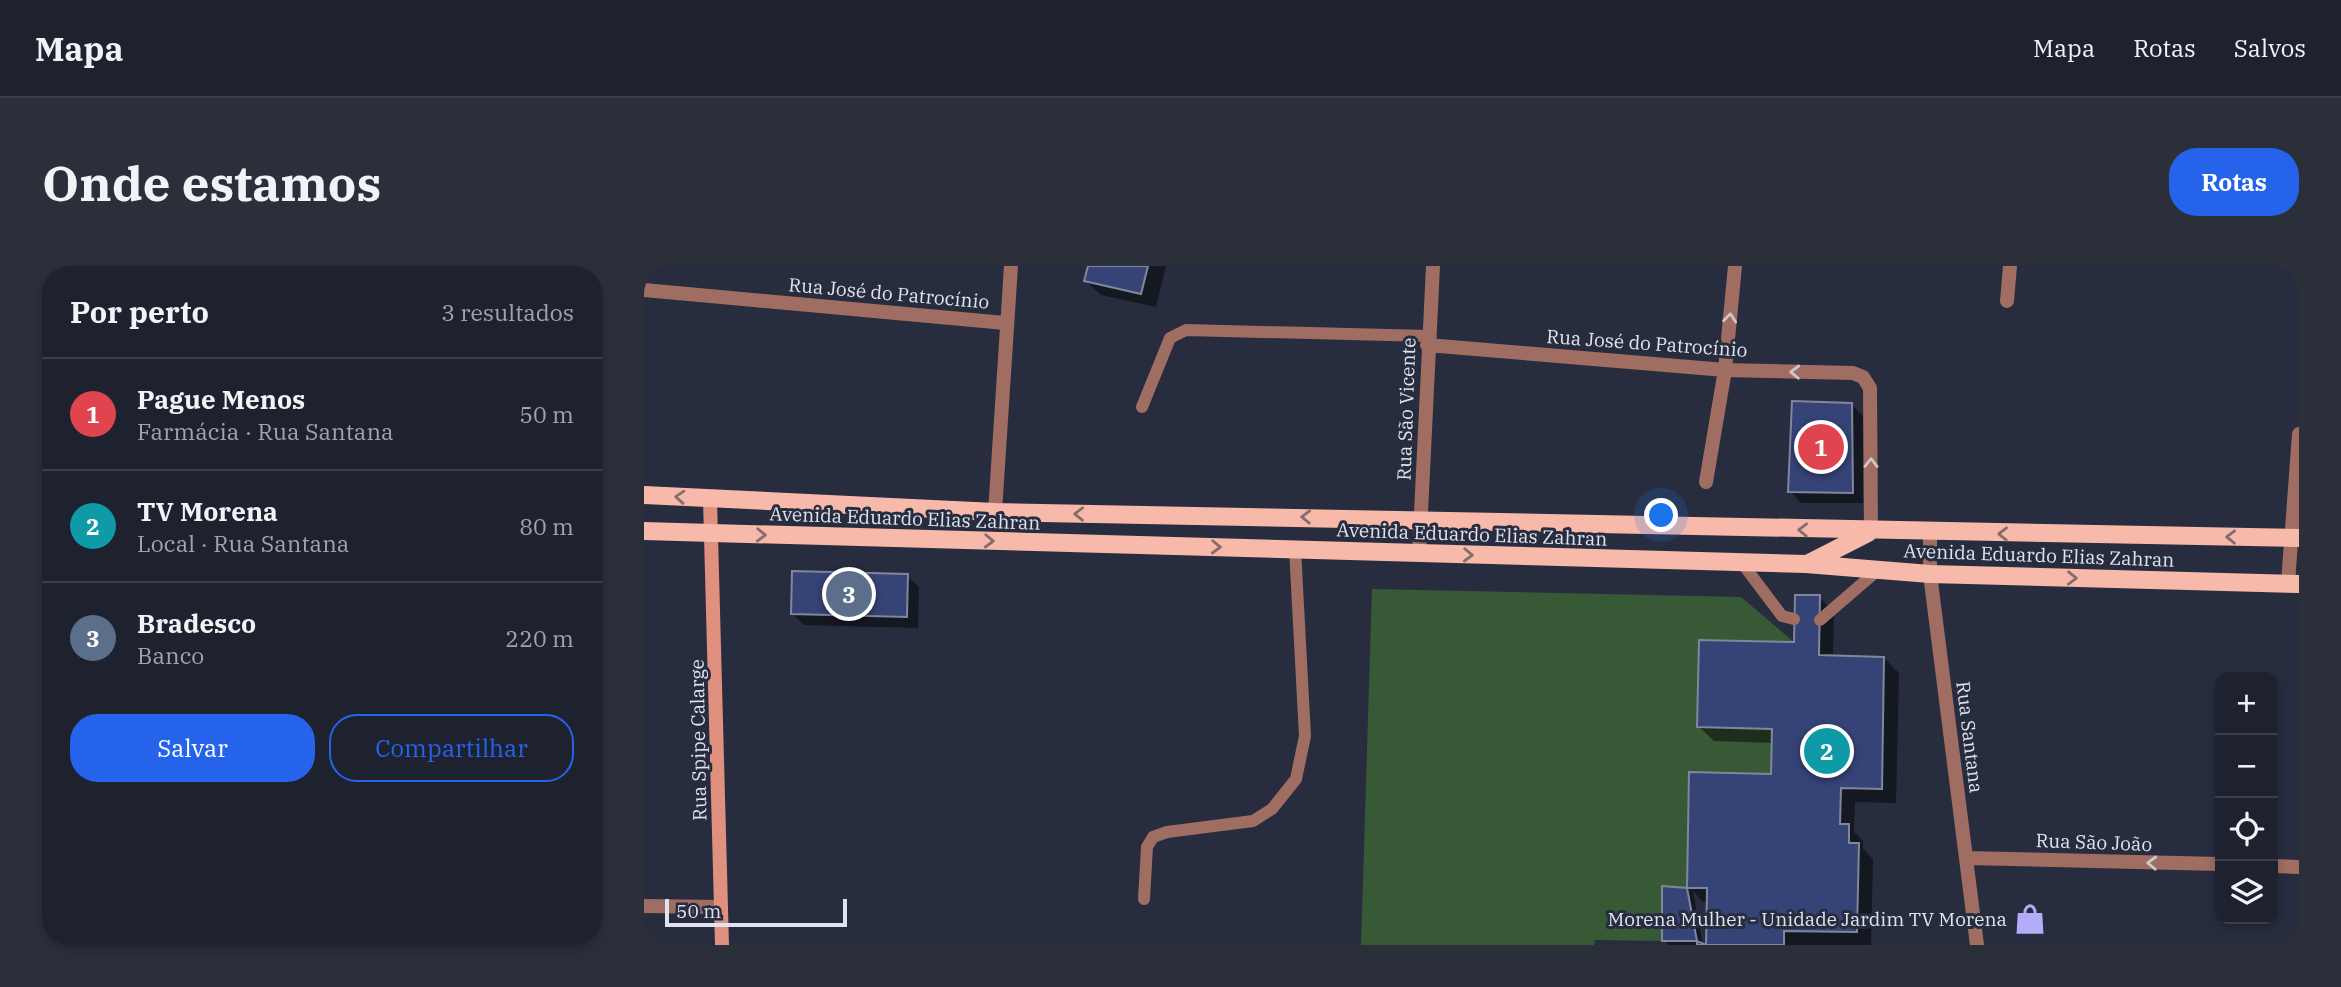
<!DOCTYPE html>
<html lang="pt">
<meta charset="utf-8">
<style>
body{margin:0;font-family:"IBM Plex Serif",serif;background:#2a2f3a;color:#f1f3f6}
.controls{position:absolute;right:21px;bottom:21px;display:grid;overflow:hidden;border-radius:14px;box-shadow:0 4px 10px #0003}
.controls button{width:63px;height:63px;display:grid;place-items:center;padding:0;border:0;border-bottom:2px solid #3b3f4a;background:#1d222e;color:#f1f3f6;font:35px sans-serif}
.scale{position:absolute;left:21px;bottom:18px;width:182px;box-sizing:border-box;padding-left:7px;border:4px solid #dfe3ef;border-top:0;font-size:19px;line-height:24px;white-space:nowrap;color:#dfe3ef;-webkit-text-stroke:5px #272d3e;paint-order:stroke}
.you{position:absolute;left:1018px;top:250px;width:24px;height:24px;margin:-18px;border:5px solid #fff;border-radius:50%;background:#1a73e8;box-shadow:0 0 0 10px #1a73e833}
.badge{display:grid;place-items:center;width:46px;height:46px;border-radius:50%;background:#2563eb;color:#fff;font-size:23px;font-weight:700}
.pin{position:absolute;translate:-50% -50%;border:4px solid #fff;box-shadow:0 2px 7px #0006}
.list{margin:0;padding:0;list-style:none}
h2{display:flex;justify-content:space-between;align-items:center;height:91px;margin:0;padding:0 28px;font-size:30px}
h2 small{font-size:23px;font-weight:400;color:#a0a4aa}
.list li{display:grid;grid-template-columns:46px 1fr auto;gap:21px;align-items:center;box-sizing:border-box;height:112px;padding:0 28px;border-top:2px solid #3b3f4a}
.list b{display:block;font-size:26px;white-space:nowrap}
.list p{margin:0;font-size:23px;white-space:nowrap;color:#a0a4aa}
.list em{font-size:23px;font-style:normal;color:#a0a4aa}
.actions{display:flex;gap:14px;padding:21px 28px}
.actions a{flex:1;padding:16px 0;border:2px solid #2563eb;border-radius:28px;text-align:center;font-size:24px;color:#2563eb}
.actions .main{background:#2563eb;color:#fff}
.icon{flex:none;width:38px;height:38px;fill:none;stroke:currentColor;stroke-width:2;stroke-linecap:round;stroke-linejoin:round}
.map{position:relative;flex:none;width:1655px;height:679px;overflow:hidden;border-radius:28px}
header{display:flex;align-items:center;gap:42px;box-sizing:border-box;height:98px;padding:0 35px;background:#1d222e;border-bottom:2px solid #3b3f4a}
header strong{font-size:33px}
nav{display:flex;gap:38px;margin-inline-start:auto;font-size:24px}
.intro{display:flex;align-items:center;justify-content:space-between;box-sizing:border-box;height:168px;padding:0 42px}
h1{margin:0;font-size:49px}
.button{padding:18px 32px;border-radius:28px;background:#2563eb;color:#fff;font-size:24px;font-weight:700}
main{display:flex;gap:42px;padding:0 42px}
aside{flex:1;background:#1d222e;border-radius:28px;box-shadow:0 4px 10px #0003}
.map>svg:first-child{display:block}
.green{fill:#385935}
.shadow{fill:#0007}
.building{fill:#364376;stroke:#80879d;stroke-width:2}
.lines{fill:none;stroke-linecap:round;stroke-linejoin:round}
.service{stroke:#9f6d62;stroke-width:12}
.minor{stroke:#9f6d62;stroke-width:14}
.secondary{stroke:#df907e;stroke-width:14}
.primary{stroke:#f7b9aa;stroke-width:18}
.oneway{stroke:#cfc6cc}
.oneway2{stroke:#856c6f}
.labels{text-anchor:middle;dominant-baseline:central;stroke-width:6;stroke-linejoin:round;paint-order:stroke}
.street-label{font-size:19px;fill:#dfe3ef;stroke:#272d3e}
.poi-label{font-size:19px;fill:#dfe3ef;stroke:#272d3e;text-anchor:end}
</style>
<header>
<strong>Mapa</strong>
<nav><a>Mapa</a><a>Rotas</a><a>Salvos</a></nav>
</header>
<div class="intro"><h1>Onde estamos</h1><a class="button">Rotas</a></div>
<main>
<aside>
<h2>Por perto<small>3 resultados</small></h2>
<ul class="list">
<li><span class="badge" style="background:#e0444e">1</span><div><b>Pague Menos</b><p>Farmácia · Rua Santana</p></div><em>50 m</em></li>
<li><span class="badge" style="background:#0f9aa8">2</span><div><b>TV Morena</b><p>Local · Rua Santana</p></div><em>80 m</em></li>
<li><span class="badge" style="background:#5c6f8a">3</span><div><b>Bradesco</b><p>Banco</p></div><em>220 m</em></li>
</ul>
<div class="actions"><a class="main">Salvar</a><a>Compartilhar</a></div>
</aside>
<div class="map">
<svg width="1655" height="679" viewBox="0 0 1655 679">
<rect width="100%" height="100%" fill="#272d3e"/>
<path class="green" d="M 728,323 L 1097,331 L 1150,376 L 1055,374 L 1053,461 L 1128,463 L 1127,508 L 1045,506 L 1043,622 L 1018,620 L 1018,675 L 951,674 L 950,679 L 717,679 Z"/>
<path class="shadow" d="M 445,0 L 522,0 L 512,41 L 457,29 L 442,15 Z
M 1207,138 L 1219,150 L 1219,237 L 1157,237 L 1146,225 Z
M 263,310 L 275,321 L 274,362 L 160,359 L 149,348 Z
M 1175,331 L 1190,346 L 1189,391 L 1240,392 L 1255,407 L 1252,537 L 1211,536 L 1210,566 L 1219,575 L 1219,583 L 1229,593 L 1227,679 L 1064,679 L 1065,636 L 1059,636 L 1049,625 L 1059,679 L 1025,679 L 1020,674 L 1020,622 L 1044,624 L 1047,508 L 1129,509 L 1129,477 L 1070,475 L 1055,461 L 1152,378 Z"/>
<path class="building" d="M 444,0 L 504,0 L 497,28 L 440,15 Z
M 1148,135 L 1208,137 L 1209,227 L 1144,226 Z
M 148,305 L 264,308 L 263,351 L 147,348 Z
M 1151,329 L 1176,329 L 1175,389 L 1240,391 L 1238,523 L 1197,522 L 1196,558 L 1205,558 L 1205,577 L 1215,577 L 1213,666 L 1140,665 L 1140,679 L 1053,679 L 1053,675 L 1062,679 L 1063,622 L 1043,622 L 1045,506 L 1127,508 L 1128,463 L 1053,461 L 1055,374 L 1150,376 Z
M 1018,620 L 1043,622 L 1053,675 L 1018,675 Z"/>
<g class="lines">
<path class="service" d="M 498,141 L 526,72 L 542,64 L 784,70
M 1098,297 L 1138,350 L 1150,353
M 1176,354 L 1234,304
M 500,633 L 503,581 L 509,571 L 523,566 L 609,555 L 628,543 L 652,513 L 661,470 L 651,283"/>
<path class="minor" d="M 0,24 L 361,57
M 1363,35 L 1366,0
M 783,79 L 1081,104 L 1209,107 L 1219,111 L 1226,122 L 1227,266
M 1062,216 L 1081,104 L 1091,0
M 351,246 L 367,0
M 1286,267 L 1286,308 L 1333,679
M 775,288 L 789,0
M 1644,317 L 1655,168
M 1322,592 L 1576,598
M 1629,600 L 1655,601
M 0,640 L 77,641"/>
<path class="secondary" d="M 66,233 L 78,679"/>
<path class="primary" d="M 0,229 L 351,246 L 1655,272
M 0,265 L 1162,298 L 1286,308 L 1655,318
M 1165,297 L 1224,267"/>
</g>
<defs><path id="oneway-chevron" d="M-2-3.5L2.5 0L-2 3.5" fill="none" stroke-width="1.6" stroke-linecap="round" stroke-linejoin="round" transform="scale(1.75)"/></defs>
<g class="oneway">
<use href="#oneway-chevron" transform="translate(1086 52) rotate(-84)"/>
<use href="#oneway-chevron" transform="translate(1151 106) rotate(-178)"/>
<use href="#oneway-chevron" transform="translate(1227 197) rotate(-90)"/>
<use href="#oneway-chevron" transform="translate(1508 597) rotate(-178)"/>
</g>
<g class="oneway2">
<use href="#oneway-chevron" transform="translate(36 231) rotate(-176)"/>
<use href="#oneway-chevron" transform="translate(435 248) rotate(-179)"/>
<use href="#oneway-chevron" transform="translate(662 251) rotate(-179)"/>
<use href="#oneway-chevron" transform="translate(1159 264) rotate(-179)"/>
<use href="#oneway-chevron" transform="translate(1359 268) rotate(-179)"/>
<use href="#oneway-chevron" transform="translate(117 269) rotate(2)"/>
<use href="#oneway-chevron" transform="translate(1587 271) rotate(-179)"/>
<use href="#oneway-chevron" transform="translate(345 275) rotate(2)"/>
<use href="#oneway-chevron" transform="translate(572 281) rotate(2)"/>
<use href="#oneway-chevron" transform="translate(824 289) rotate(2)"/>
<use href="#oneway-chevron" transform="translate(1428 312) rotate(1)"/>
</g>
<defs>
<symbol id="shop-bare" viewBox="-9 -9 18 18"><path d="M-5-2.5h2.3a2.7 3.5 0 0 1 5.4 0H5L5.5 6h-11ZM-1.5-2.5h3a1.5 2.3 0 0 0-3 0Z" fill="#b3adf9" stroke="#272d3e" stroke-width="2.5" paint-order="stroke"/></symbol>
</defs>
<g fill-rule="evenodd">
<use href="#shop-bare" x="1364" y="631" width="44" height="44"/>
</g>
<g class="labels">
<g class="street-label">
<text transform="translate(245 27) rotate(5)">Rua José do Patrocínio</text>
<text transform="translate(1003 77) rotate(4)">Rua José do Patrocínio</text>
<text transform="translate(762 143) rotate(-88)">Rua São Vicente</text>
<text transform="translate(261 252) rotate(2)">Avenida Eduardo Elias Zahran</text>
<text transform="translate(828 268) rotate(2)">Avenida Eduardo Elias Zahran</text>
<text transform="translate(1395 289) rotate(2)">Avenida Eduardo Elias Zahran</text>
<text transform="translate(1326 471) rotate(83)">Rua Santana</text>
<text transform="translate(54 474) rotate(-91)">Rua Spipe Calarge</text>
<text transform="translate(1450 576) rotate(2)">Rua São João</text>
</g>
<g class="poi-label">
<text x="1363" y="653">Morena Mulher - Unidade Jardim TV Morena</text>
</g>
</g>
</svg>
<div class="controls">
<button>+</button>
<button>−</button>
<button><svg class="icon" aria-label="locate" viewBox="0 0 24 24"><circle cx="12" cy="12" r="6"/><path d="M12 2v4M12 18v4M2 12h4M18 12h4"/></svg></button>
<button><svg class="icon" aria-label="layers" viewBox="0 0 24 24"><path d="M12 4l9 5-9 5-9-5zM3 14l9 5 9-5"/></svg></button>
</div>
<div class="scale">50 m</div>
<div class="you"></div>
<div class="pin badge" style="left:1177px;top:181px;background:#e0444e">1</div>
<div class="pin badge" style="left:1183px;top:485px;background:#0f9aa8">2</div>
<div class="pin badge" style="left:205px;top:328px;background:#5c6f8a">3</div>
</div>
</main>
